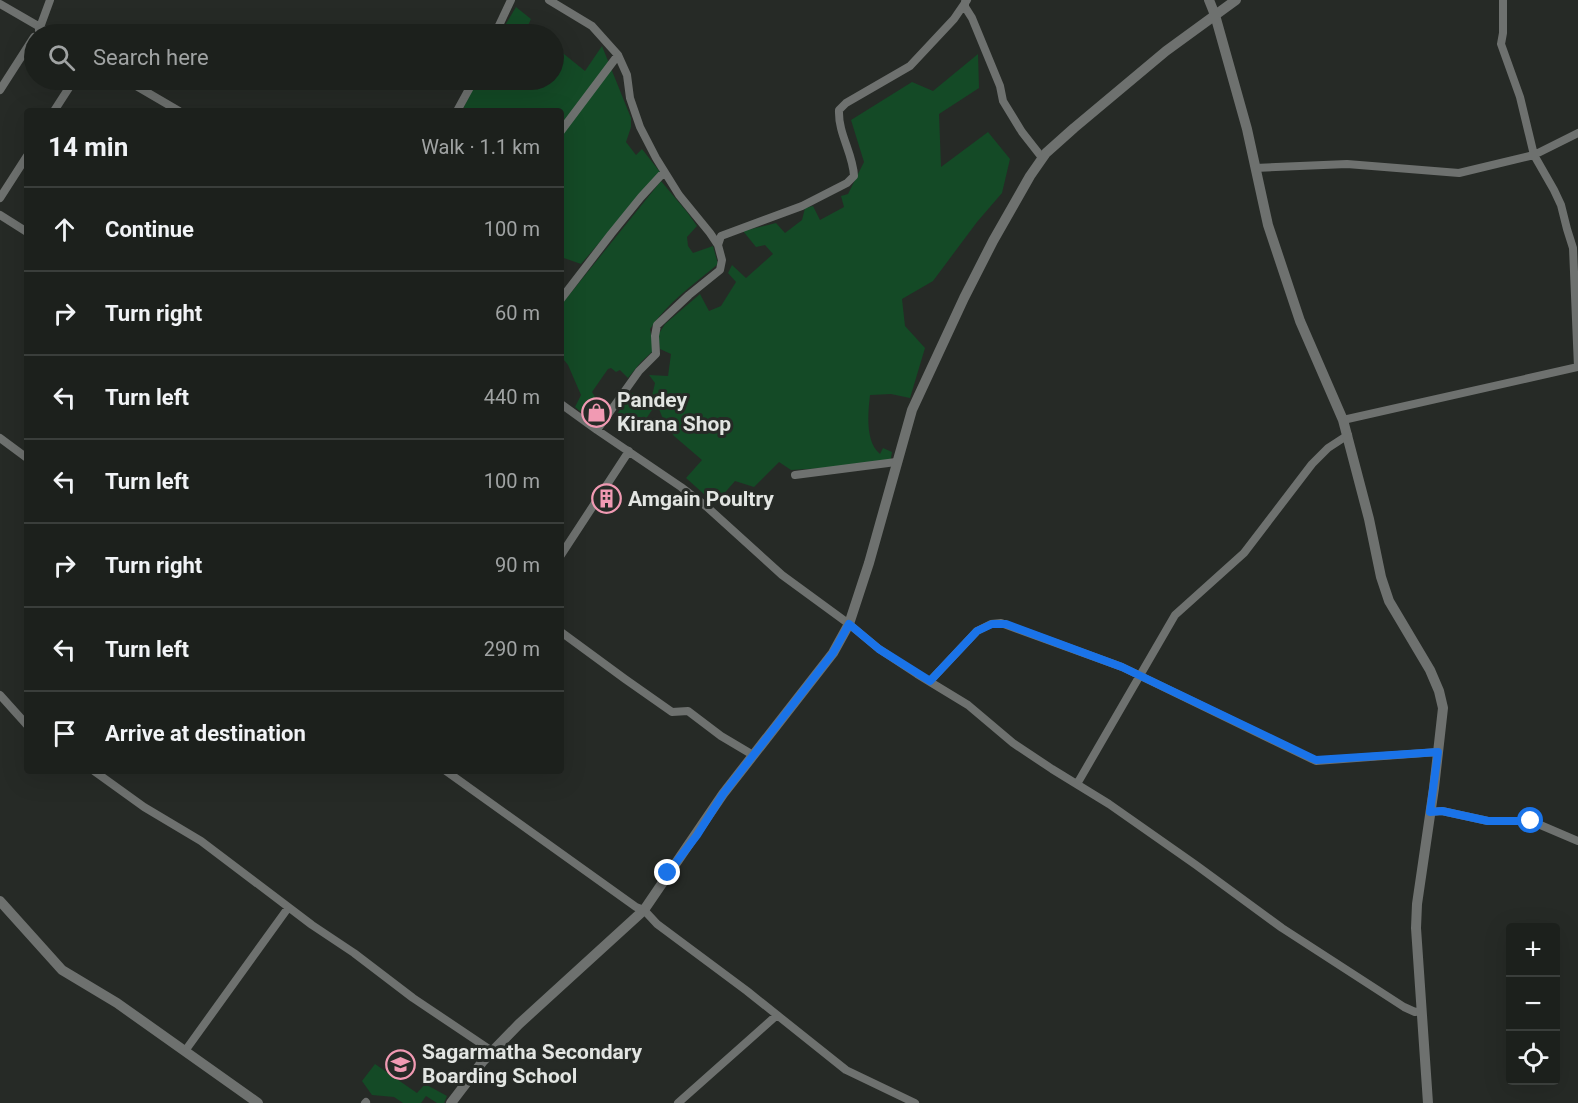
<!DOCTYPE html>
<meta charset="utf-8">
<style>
body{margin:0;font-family:Roboto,sans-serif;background:#292d29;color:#f1f3f6}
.controls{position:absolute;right:18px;bottom:18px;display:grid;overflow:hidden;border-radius:6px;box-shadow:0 6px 24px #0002}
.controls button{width:54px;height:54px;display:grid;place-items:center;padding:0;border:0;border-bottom:2px solid #3a3e3b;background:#1c201c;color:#f1f3f6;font:30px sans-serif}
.stop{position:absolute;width:18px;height:18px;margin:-14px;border:4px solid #1a73e8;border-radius:50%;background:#fff}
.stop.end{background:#1a73e8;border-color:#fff;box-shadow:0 2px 6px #0008}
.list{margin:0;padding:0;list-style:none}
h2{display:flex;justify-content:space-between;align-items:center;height:78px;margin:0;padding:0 24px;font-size:26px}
h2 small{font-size:20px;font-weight:400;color:#a0a3a3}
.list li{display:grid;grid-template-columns:39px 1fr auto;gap:18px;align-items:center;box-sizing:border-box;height:84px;padding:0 24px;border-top:2px solid #3a3e3b}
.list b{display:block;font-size:22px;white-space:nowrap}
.list em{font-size:20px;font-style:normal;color:#a0a3a3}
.icon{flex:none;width:33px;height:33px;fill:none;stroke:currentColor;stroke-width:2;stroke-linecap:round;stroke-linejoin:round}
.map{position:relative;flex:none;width:1578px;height:1103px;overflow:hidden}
.search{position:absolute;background:#1c201c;box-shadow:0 6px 24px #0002;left:24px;top:24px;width:540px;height:66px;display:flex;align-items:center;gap:15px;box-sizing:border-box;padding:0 21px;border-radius:33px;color:#a0a3a3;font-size:22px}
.panel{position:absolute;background:#1c201c;box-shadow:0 6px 24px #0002;left:24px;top:108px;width:540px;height:666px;border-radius:6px}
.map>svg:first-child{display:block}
.green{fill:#144a26}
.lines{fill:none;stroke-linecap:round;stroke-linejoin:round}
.minor{stroke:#6e716f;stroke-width:8}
.tertiary{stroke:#6e716f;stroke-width:10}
.route{stroke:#1a73e8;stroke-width:8}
.labels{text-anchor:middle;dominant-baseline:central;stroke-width:6;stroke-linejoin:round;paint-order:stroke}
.poi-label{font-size:21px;font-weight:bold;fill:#e2e5e2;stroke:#262a26;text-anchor:start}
</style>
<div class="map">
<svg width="1578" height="1103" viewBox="0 0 1578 1103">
<rect width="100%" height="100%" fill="#262a26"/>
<path class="green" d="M 516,7 L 531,19 L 524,34 L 516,34 L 504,27 Z
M 554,43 L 554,46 L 585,71 L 602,46 L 631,118 L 631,127 L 626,142 L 636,155 L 642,149 L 660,172 L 581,264 L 561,257 L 561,111 L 462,111 L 477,80 L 554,80 Z
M 978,54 L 979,88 L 939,114 L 941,167 L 988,132 L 1010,159 L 1002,193 L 977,222 L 933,281 L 902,299 L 905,326 L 925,348 L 910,398 L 891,394 L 870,395 C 868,413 865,442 880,454 L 883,448 L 892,452 L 890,464 L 791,470 L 779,462 L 754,487 L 735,481 L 715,504 L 686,478 L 702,460 L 674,436 L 665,424 L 659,409 L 652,410 L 637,432 L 616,415 L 632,393 L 651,400 L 655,383 L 649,375 L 668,376 L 671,354 L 660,349 L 658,335 L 665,324 L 700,294 L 709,311 L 721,306 L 736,282 L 728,273 L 732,265 L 746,278 L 773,254 L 765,245 L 756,247 L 743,231 L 776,223 L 785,233 L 802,220 L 805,208 L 813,206 L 820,220 L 844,207 L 841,196 L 848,194 L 864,162 L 851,120 L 912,82 L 933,91 Z
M 661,181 L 687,212 L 697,226 L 687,237 L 688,246 L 693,253 L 713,246 L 718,264 C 694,284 667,303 650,329 L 654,350 L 641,362 L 628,378 L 620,370 L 616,372 L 611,368 L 608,369 L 592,392 L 595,397 L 595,402 L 590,407 L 587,417 L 575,407 L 581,395 L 568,365 L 561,356 L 561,305 Z
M 375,1064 L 417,1093 L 425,1084 L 447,1096 L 444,1103 L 437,1103 L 426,1096 L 421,1103 L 403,1103 L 394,1097 L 372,1095 L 362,1081 Z"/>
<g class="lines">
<path class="minor" d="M 549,0 L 592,26 L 618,55 L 627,75 L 630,98 L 640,127 L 656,158 L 679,195 L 710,233 L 718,245
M 965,2 L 965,7 L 972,18 L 1000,86 L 1003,101 L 1022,132 L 1040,155 L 1045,155
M 0,4 L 52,34
M 39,30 L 50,0
M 495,34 L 511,0
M 126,80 L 179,111
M 0,90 L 34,37
M 54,111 L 74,80
M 457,111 L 474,80
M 561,131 L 618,55
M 1255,168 L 1347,164 L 1459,173 L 1534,155 L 1578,133
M 0,198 L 27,156
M 0,215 L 27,232
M 561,299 L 611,234 L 641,197 L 664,172
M 561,404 L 597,430 L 681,487 L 707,507 L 782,575 L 849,624 L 879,649 L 917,674 L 968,705 L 1013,743 L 1052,769 L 1109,804 L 1196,865 L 1282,928 L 1404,1007 L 1415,1012 L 1422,1011
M 1343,420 L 1578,367 L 1573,248 L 1567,229 L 1561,205 L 1554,190 L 1534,155 L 1520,97 L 1501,44 L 1503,33 L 1503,0
M 597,430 L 639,371 L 656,354 L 655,336 L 657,325 L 689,295 L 720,270 L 722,260 L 718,245 L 721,236 L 802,206 L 847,183 L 854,176 C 853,153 838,134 839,110 L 846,103 L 910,66 L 954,19 L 967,0
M 0,438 L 27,458
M 795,475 L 896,462
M 561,555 L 629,451
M 561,632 L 625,679 L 672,712 L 688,711 L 721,736 L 753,755
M 930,681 L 977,631 L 991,624 L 1001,623 L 1122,667 L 1316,761 L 1438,752
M 0,695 L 27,725
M 94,771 L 144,807 L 201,841 L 312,925 L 354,953 L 413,998 L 492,1051
M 446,771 L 636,907 L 644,910 L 657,924 L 747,991 L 846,1070 L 915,1103
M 1077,784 L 1175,615 L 1244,553 L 1312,464 L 1328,448 L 1348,435
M 1430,812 L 1442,811 L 1488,821 L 1531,821 L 1578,841
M 185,1051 L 288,908
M 365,1103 L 366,1102
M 678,1103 L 777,1015"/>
<path class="tertiary" d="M 1209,0 L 1215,15 L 1247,129 L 1268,225 L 1300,321 L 1343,420 L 1369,519 L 1381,577 L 1389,601 L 1430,670 L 1439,691 L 1443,708 L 1434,788 L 1417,904 L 1416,928 L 1428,1103
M 0,901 L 62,970 L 117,1003 L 258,1103
M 451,1103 L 483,1061 L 519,1024 L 644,910 L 723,794 L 833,653 L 849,624 L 869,563 L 912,410 L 964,298 L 993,241 L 1030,176 L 1046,153 L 1074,128 L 1166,51 L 1236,0"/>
</g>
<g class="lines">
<path class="route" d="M 668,873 L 697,835 L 723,794 L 833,653 L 849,624 L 879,649 L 930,681 L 977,631 L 992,624 L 1006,624 L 1122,667 L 1316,760 L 1438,752 L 1430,812 L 1442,811 L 1488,821 L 1531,821"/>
</g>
<defs>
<symbol id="shop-ring" viewBox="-11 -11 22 22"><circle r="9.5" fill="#262a26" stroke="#f19ab3" stroke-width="1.5"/><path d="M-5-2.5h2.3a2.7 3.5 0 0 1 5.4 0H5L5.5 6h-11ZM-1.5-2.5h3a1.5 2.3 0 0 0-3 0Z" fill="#f19ab3"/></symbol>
<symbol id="building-ring" viewBox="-11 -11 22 22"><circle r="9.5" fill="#262a26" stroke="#f19ab3" stroke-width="1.5"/><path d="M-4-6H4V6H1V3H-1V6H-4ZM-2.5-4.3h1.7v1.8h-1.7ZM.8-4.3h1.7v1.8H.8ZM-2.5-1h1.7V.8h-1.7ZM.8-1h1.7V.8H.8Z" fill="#f19ab3"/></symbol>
<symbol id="school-ring" viewBox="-11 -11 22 22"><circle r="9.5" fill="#262a26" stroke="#f19ab3" stroke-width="1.5"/><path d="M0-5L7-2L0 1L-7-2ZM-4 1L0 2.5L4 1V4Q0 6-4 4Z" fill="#f19ab3"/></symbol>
</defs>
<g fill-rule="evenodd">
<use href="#shop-ring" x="580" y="396" width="33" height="33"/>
<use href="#building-ring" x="590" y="482" width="33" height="33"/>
<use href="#school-ring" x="384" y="1048" width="33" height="33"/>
</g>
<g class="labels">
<g class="poi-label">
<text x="617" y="400">Pandey<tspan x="617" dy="24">Kirana Shop</tspan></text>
<text x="628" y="499">Amgain Poultry</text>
<text x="422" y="1052">Sagarmatha Secondary<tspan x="422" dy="24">Boarding School</tspan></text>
</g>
</g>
</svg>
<div class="controls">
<button>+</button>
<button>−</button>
<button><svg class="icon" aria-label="locate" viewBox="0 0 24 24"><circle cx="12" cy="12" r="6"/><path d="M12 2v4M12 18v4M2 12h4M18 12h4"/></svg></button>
</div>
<div class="stop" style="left:1531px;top:821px"></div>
<div class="stop end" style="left:668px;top:873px"></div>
<div class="search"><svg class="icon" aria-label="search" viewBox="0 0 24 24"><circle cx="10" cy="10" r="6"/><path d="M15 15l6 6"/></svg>Search here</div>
<section class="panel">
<h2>14 min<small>Walk · 1.1 km</small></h2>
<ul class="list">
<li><svg class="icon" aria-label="ahead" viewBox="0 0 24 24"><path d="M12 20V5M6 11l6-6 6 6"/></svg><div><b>Continue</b></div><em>100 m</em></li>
<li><svg class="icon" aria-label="right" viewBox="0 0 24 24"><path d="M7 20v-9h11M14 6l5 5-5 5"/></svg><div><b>Turn right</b></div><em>60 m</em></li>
<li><svg class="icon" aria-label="left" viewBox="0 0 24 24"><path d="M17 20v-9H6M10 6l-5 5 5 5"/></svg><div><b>Turn left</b></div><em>440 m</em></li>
<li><svg class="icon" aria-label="left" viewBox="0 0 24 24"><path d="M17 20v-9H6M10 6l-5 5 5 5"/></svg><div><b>Turn left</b></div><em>100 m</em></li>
<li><svg class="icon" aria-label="right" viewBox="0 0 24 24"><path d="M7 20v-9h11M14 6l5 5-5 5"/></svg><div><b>Turn right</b></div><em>90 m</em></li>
<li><svg class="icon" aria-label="left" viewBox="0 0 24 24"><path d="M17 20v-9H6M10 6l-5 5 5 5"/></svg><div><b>Turn left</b></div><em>290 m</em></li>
<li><svg class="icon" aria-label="arrive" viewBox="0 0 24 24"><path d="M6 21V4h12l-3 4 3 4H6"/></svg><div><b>Arrive at destination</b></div></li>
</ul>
</section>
</div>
